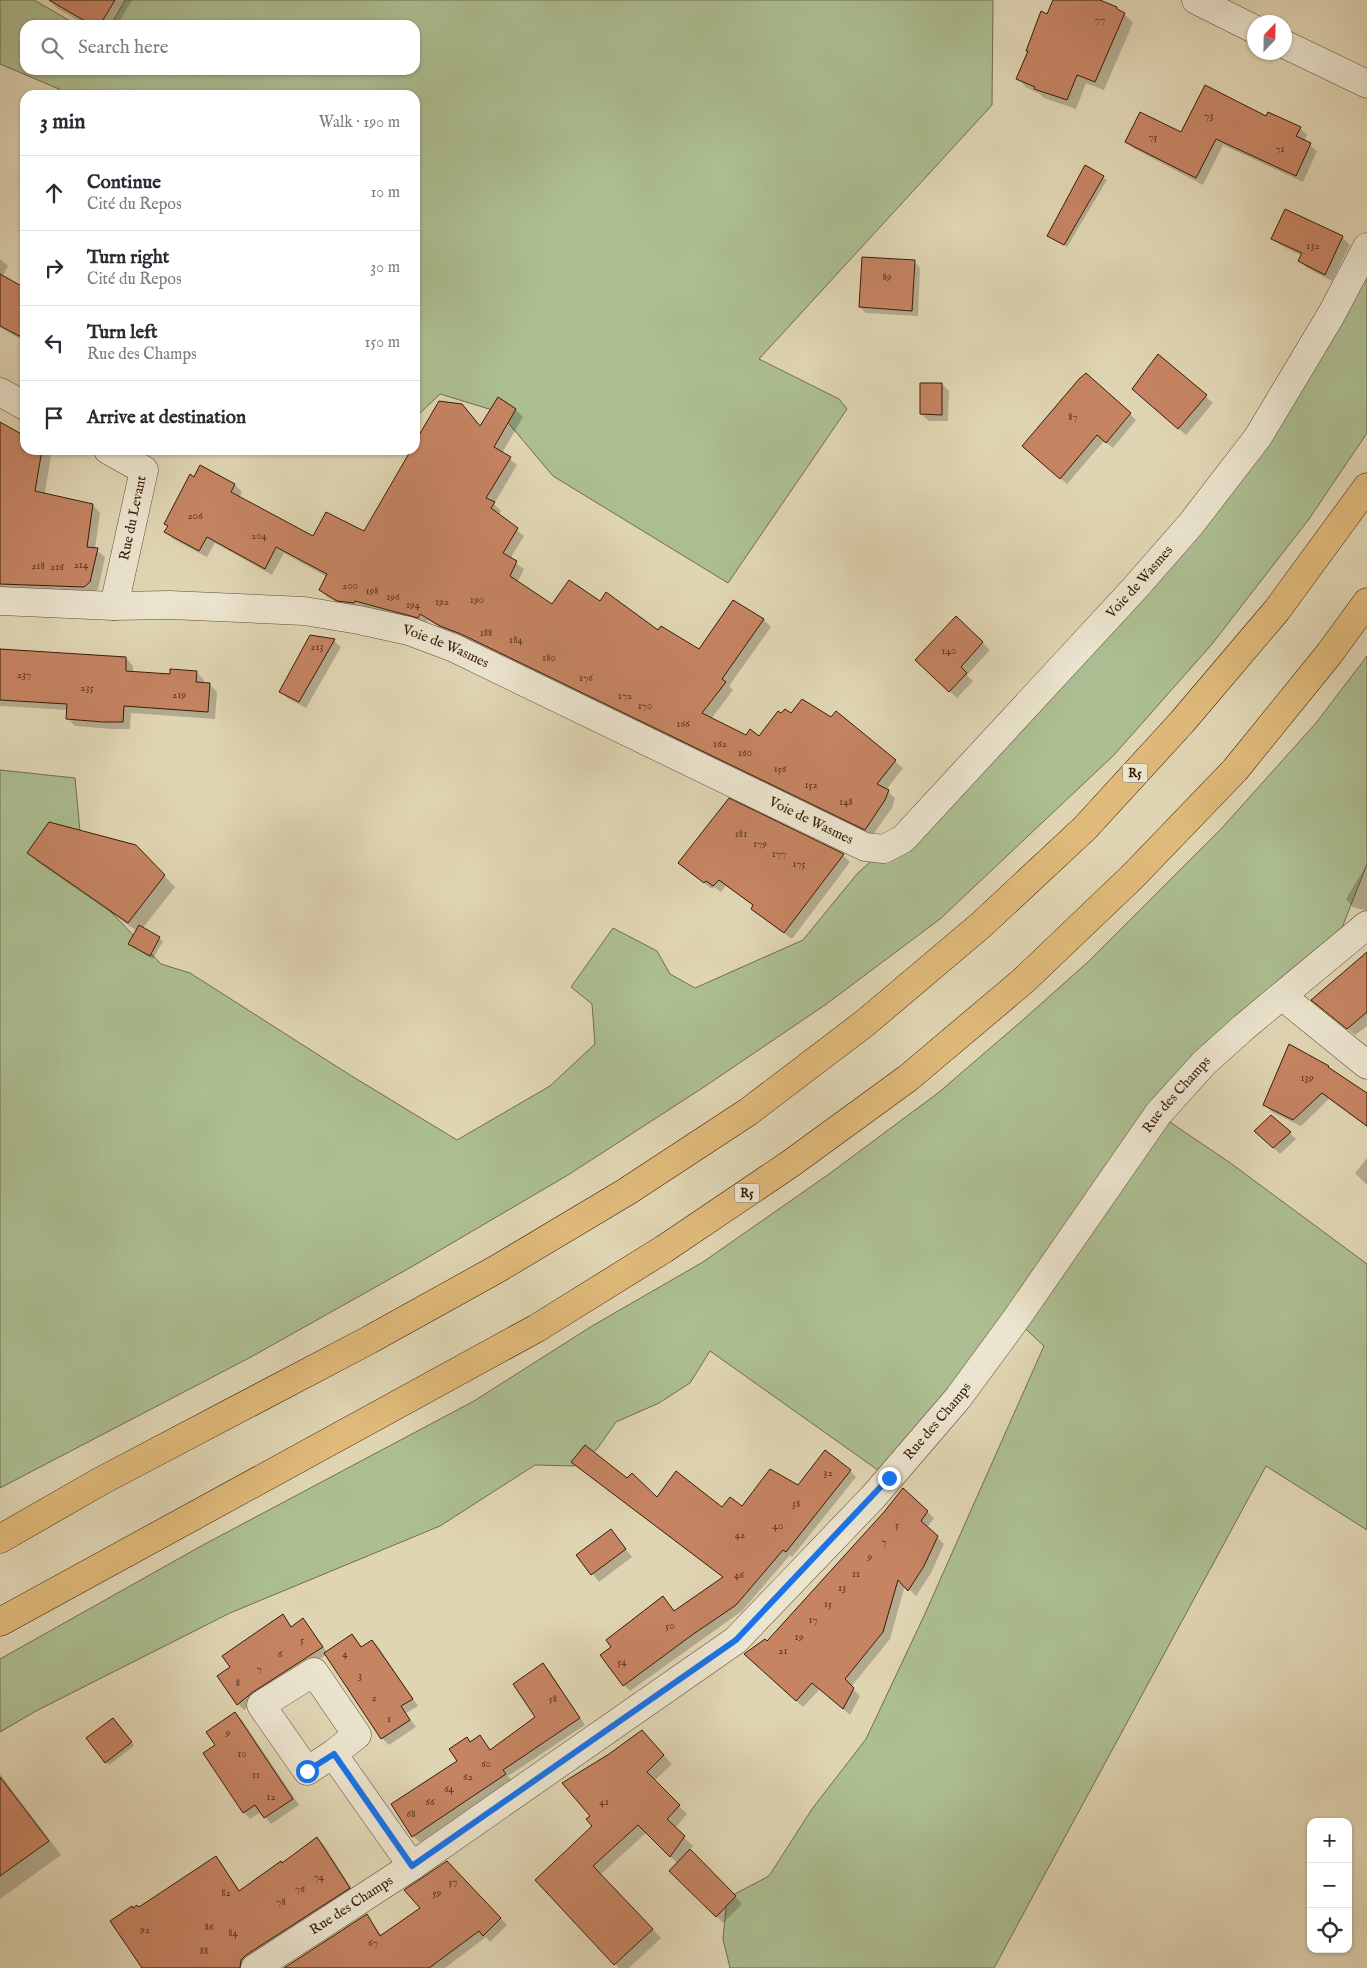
<!DOCTYPE html>
<meta charset="utf-8">
<style>
body{margin:0;font-family:"IM FELL English",serif;background:#f2f2f3;color:#2b2b33}
.controls{position:absolute;right:15px;bottom:15px;display:grid;overflow:hidden;border-radius:10px;box-shadow:0 1px 4px #0004}
.controls button{width:45px;height:45px;display:grid;place-items:center;padding:0;border:0;border-bottom:1px solid #e1e1e2;background:#fff;color:#2b2b33;font:25px sans-serif}
.compass{position:absolute;left:1247px;top:15px;width:45px;height:45px;border-radius:50%;background:#fff;box-shadow:0 1px 4px #0004;rotate:22deg}
.stop{position:absolute;width:15px;height:15px;margin:-11px;border:4px solid #1a73e8;border-radius:50%;background:#fff}
.stop.end{background:#1a73e8;border-color:#fff;box-shadow:0 1px 5px #0008}
.list{margin:0;padding:0;list-style:none}
h2{display:flex;justify-content:space-between;align-items:center;height:65px;margin:0;padding:0 20px;font-size:21px}
h2 small{font-size:16px;font-weight:400;color:#7c7c81}
.list li{display:grid;grid-template-columns:32px 1fr auto;gap:15px;align-items:center;box-sizing:border-box;height:75px;padding:0 20px;border-top:1px solid #e1e1e2}
.list b{display:block;font-size:19px;white-space:nowrap}
.list p{margin:0;font-size:16px;white-space:nowrap;color:#7c7c81}
.list em{font-size:16px;font-style:normal;color:#7c7c81}
.icon{flex:none;width:28px;height:28px;fill:none;stroke:currentColor;stroke-width:2;stroke-linecap:round;stroke-linejoin:round}
.map{position:relative;flex:none;width:1367px;height:1968px;overflow:hidden}
.search{position:absolute;background:#fff;box-shadow:0 1px 4px #0004;left:20px;top:20px;width:400px;height:55px;display:flex;align-items:center;gap:12px;box-sizing:border-box;padding:0 18px;border-radius:15px;color:#7c7c81;font-size:19px}
.panel{position:absolute;background:#fff;box-shadow:0 1px 4px #0004;left:20px;top:90px;width:400px;height:365px;border-radius:15px}
.map>svg:first-child{display:block}
.green{fill:#acbe91;stroke:#726c4c}
.shadow{fill:#0003}
.building{fill:#c68463;stroke:#371b07}
.lines{fill:none;stroke-linecap:round;stroke-linejoin:round}
.minor-casing{stroke:#614a32;stroke-width:29}
.tertiary-casing{stroke:#614a32;stroke-width:29}
.motorway-casing{stroke:#371b07;stroke-width:29}
.minor{stroke:#ebe4ce;stroke-width:28}
.tertiary{stroke:#ebe4ce;stroke-width:28}
.motorway{stroke:#e0ba7a;stroke-width:28}
.route{stroke:#1a73e8;stroke-width:6}
.labels{text-anchor:middle;dominant-baseline:central;stroke-width:4.5;stroke-linejoin:round;paint-order:stroke}
.number-label{font-size:11px;fill:#5b351e}
.shield{fill:#ebe4ce;stroke:#6d5743;stroke-width:1}
.shield-label{font-size:12px;font-weight:bold;fill:#371b07}
.street-label{font-size:14px;fill:#371b07;stroke:#ebe4ce}
</style>
<div class="map">
<svg width="1367" height="1968" viewBox="0 0 1367 1968">
<rect width="100%" height="100%" fill="#e0d5b3"/>
<filter id="stains"><feTurbulence type="fractalNoise" baseFrequency=".004" numOctaves="4"/><feColorMatrix values="0 0 0 0 .2 0 0 0 0 .09 0 0 0 0 .02 0 0 0 .5 -.17"/></filter>
<radialGradient id="worn" r=".72"><stop offset=".6" stop-color="#630" stop-opacity="0"/><stop offset="1" stop-color="#630" stop-opacity=".3"/></radialGradient>
<path class="green" d="M 0,0 L 34,0 L 77,25 L 25,25 L 25,70 L 415,70 L 415,25 L 111,25 L 125,0 L 993,0 L 992,105 L 759,359 L 839,399 L 847,409 L 728,583 L 553,476 L 499,412 L 440,394 L 415,418 L 415,95 L 56,95 L 59,89 L 0,64 Z
M 1367,247 L 1367,433 L 1309,519 L 1212,644 L 1114,755 L 940,919 L 825,1005 L 704,1087 L 568,1175 L 413,1266 L 251,1357 L 0,1488 L 0,770 L 75,778 L 85,885 L 161,964 L 190,973 L 350,1075 L 457,1140 L 550,1086 L 595,1044 L 592,1004 L 571,987 L 613,928 L 657,951 L 670,974 L 695,988 L 803,940 L 857,874 L 884,849 L 1191,524 Z
M 1367,656 L 1367,864 L 1331,956 L 1158,1114 L 1229,1162 L 1367,1264 L 1367,1530 L 1266,1466 L 994,1968 L 730,1968 L 723,1939 L 727,1898 L 769,1876 L 812,1809 L 866,1739 L 924,1616 L 1044,1346 L 1016,1320 L 889,1478 L 710,1351 L 690,1383 L 659,1403 L 616,1422 L 597,1449 L 574,1466 L 535,1465 L 440,1526 L 230,1613 L 36,1711 L 0,1732 L 0,1659 L 203,1545 L 474,1401 L 592,1326 L 703,1262 L 829,1174 L 938,1093 L 1024,1019 L 1089,961 L 1221,829 L 1316,723 Z"/>
<path class="shadow" d="M 49,0 L 132,0 L 117,25 L 86,25 L 57,8 Z
M 1055,0 L 1097,0 L 1124,14 L 1133,23 L 1104,90 L 1086,83 L 1076,109 L 1044,98 L 1040,94 L 1027,88 L 1018,79 L 1029,53 L 1028,51 L 1042,13 L 1048,15 Z
M 1267,117 L 1300,128 L 1307,135 L 1304,141 L 1317,151 L 1303,182 L 1223,145 L 1203,185 L 1133,148 L 1126,141 L 1182,134 Z
M 1085,166 L 1107,180 L 1067,247 L 1049,236 Z
M 1286,211 L 1343,238 L 1350,245 L 1332,281 L 1307,268 L 1300,261 L 1302,256 L 1280,245 L 1273,238 Z
M 0,259 L 8,266 L 2,277 L 25,289 L 25,342 L 0,327 Z
M 914,261 L 920,268 L 918,316 L 866,313 L 860,307 Z
M 1158,356 L 1213,403 L 1186,435 L 1140,396 Z
M 942,384 L 949,391 L 948,421 L 929,421 L 921,414 Z
M 516,410 L 523,417 L 502,453 L 517,465 L 494,504 L 501,511 L 498,515 L 524,536 L 510,559 L 524,569 L 517,583 L 553,605 L 600,603 L 658,632 L 699,650 L 734,601 L 764,620 L 771,627 L 729,686 L 733,690 L 711,719 L 746,737 L 759,738 L 782,714 L 831,719 L 836,712 L 903,768 L 886,790 L 895,798 L 892,808 L 872,836 L 448,633 L 428,620 L 426,624 L 346,607 L 327,597 L 320,590 L 327,577 L 284,553 L 272,575 L 215,543 L 207,557 L 173,539 L 166,532 L 201,466 L 235,485 L 242,492 L 239,498 L 313,537 L 364,533 L 412,450 L 415,450 L 415,445 L 469,413 L 481,427 Z
M 1130,414 L 1136,420 L 1113,448 L 1104,441 L 1067,484 L 1030,452 Z
M 0,424 L 25,438 L 25,450 L 45,450 L 51,456 L 44,498 L 0,475 Z
M 0,498 L 93,505 L 100,513 L 95,549 L 105,557 L 98,589 L 92,594 L 0,591 Z
M 956,618 L 990,650 L 967,675 L 973,681 L 957,698 L 924,667 Z
M 311,636 L 334,641 L 341,647 L 306,708 L 287,698 L 280,691 Z
M 0,650 L 126,658 L 133,666 L 133,673 L 171,675 L 196,672 L 204,680 L 204,684 L 209,684 L 217,692 L 215,719 L 131,713 L 130,729 L 112,729 L 75,726 L 68,719 L 68,710 L 0,706 Z
M 729,800 L 843,855 L 850,862 L 792,939 L 759,915 L 753,908 L 754,906 L 726,886 L 721,892 L 714,887 L 712,889 L 687,870 Z
M 135,846 L 175,887 L 142,929 L 163,941 L 153,959 L 133,947 L 137,931 L 39,863 L 28,853 Z
M 1367,864 L 1367,911 L 1353,907 L 1346,899 Z
M 1367,954 L 1367,1026 L 1355,1035 L 1320,1007 Z
M 1290,1046 L 1367,1095 L 1367,1127 L 1329,1099 L 1301,1126 L 1272,1112 L 1265,1105 Z
M 1271,1116 L 1296,1139 L 1280,1154 L 1256,1131 Z
M 1367,1158 L 1367,1185 L 1355,1173 Z
M 573,1462 L 628,1480 L 657,1499 L 722,1508 L 742,1508 L 798,1487 L 850,1471 L 856,1477 L 792,1557 L 790,1555 L 742,1611 L 630,1691 L 624,1685 L 612,1647 L 663,1597 L 675,1612 L 724,1578 Z
M 903,1490 L 934,1518 L 927,1528 L 944,1544 L 931,1573 L 916,1596 L 905,1585 L 890,1639 L 851,1687 L 860,1696 L 850,1715 L 820,1689 L 803,1707 L 752,1661 L 767,1642 L 885,1513 Z
M 611,1531 L 632,1557 L 599,1582 L 578,1555 Z
M 283,1616 L 292,1627 L 303,1619 L 327,1652 L 352,1635 L 362,1647 L 372,1641 L 379,1648 L 418,1706 L 406,1713 L 416,1727 L 389,1745 L 382,1738 L 326,1655 L 259,1698 L 244,1710 L 238,1704 L 232,1668 Z
M 543,1664 L 549,1670 L 585,1725 L 508,1776 L 511,1780 L 420,1842 L 413,1836 L 459,1761 L 467,1738 L 471,1743 L 480,1737 L 491,1750 L 537,1717 Z
M 235,1713 L 242,1720 L 299,1805 L 271,1824 L 261,1812 L 250,1819 L 244,1812 L 233,1795 L 216,1745 Z
M 116,1723 L 134,1746 L 109,1765 L 106,1762 Z
M 650,1740 L 672,1764 L 654,1781 L 687,1814 L 675,1828 L 693,1846 L 689,1850 L 742,1904 L 723,1923 L 671,1871 L 678,1864 L 647,1832 L 600,1875 L 661,1938 L 629,1968 L 619,1968 L 537,1880 L 594,1826 Z
M 0,1774 L 61,1855 L 0,1899 Z
M 317,1838 L 324,1845 L 356,1895 L 247,1968 L 143,1968 L 133,1909 L 139,1908 L 215,1858 L 222,1864 L 240,1892 L 282,1865 Z
M 447,1862 L 507,1925 L 490,1942 L 486,1937 L 445,1968 L 286,1968 L 366,1916 L 382,1936 L 422,1909 Z"/>
<path class="building" d="M 49,0 L 115,0 L 100,25 L 92,25 Z
M 1053,0 L 1100,0 L 1117,7 L 1117,9 L 1125,13 L 1095,82 L 1077,75 L 1067,100 L 1034,89 L 1035,87 L 1016,79 L 1028,51 L 1026,51 L 1041,11 L 1047,14 Z
M 1205,85 L 1266,116 L 1268,112 L 1301,127 L 1296,136 L 1311,143 L 1296,176 L 1216,139 L 1196,178 L 1125,142 L 1140,112 L 1181,132 Z
M 1085,165 L 1104,176 L 1064,245 L 1047,236 Z
M 1285,209 L 1343,236 L 1325,275 L 1298,261 L 1302,253 L 1271,239 Z
M 862,257 L 915,260 L 912,311 L 859,307 Z
M 0,274 L 25,288 L 25,339 L 0,326 Z
M 1158,354 L 1207,395 L 1178,429 L 1132,389 Z
M 1086,373 L 1131,413 L 1106,443 L 1097,435 L 1060,479 L 1022,446 L 1079,379 Z
M 920,383 L 942,383 L 942,415 L 920,414 Z
M 498,397 L 516,409 L 494,447 L 511,457 L 486,498 L 495,502 L 491,508 L 518,528 L 503,553 L 517,561 L 510,576 L 552,604 L 569,580 L 600,601 L 606,592 L 658,630 L 661,626 L 699,649 L 733,600 L 764,619 L 722,679 L 726,682 L 702,713 L 746,735 L 750,729 L 759,736 L 778,711 L 781,713 L 785,709 L 791,713 L 802,699 L 831,717 L 836,711 L 896,760 L 877,784 L 889,790 L 885,800 L 865,830 L 461,634 L 440,626 L 420,614 L 418,618 L 355,601 L 354,603 L 337,601 L 319,590 L 327,574 L 276,547 L 265,569 L 207,537 L 199,551 L 164,532 L 168,526 L 164,524 L 190,474 L 194,477 L 200,465 L 235,484 L 231,492 L 313,536 L 326,512 L 364,531 L 411,450 L 415,450 L 415,442 L 439,401 L 462,404 L 480,426 Z
M 0,422 L 25,436 L 25,450 L 42,450 L 35,491 L 93,504 L 87,547 L 98,548 L 90,582 L 84,587 L 0,584 Z
M 956,616 L 983,642 L 961,667 L 967,673 L 949,692 L 915,660 Z
M 310,635 L 335,639 L 299,702 L 279,692 Z
M 0,649 L 126,657 L 126,671 L 170,674 L 170,669 L 197,671 L 196,682 L 210,683 L 208,712 L 124,706 L 123,722 L 103,722 L 66,719 L 67,704 L 0,700 Z
M 729,798 L 844,854 L 784,933 L 751,909 L 753,905 L 719,880 L 713,886 L 706,881 L 704,883 L 678,863 Z
M 49,822 L 136,845 L 165,875 L 128,923 L 27,853 Z
M 139,925 L 160,937 L 150,956 L 128,944 Z
M 1367,952 L 1367,1012 L 1347,1029 L 1311,1000 Z
M 1289,1044 L 1329,1066 L 1328,1067 L 1367,1093 L 1367,1126 L 1322,1093 L 1293,1120 L 1263,1105 Z
M 1271,1115 L 1291,1132 L 1273,1148 L 1254,1131 Z
M 585,1445 L 627,1478 L 632,1473 L 657,1497 L 676,1471 L 722,1507 L 730,1497 L 742,1506 L 770,1469 L 798,1485 L 825,1450 L 851,1470 L 786,1552 L 783,1550 L 736,1605 L 692,1635 L 623,1686 L 600,1655 L 611,1647 L 606,1640 L 663,1596 L 674,1611 L 723,1577 L 571,1462 Z
M 903,1488 L 928,1511 L 921,1521 L 938,1536 L 924,1566 L 908,1591 L 898,1580 L 883,1632 L 845,1679 L 854,1688 L 843,1709 L 812,1683 L 796,1701 L 744,1654 L 765,1639 L 767,1641 L 884,1512 Z
M 611,1529 L 626,1549 L 591,1575 L 576,1555 Z
M 283,1614 L 291,1627 L 303,1618 L 323,1647 L 253,1692 L 237,1705 L 217,1676 L 230,1667 L 222,1656 Z
M 352,1634 L 361,1647 L 372,1640 L 413,1699 L 401,1706 L 410,1720 L 381,1739 L 324,1653 Z
M 543,1663 L 580,1718 L 503,1770 L 506,1774 L 412,1837 L 391,1804 L 457,1761 L 449,1749 L 467,1737 L 470,1742 L 480,1735 L 490,1750 L 535,1717 L 513,1684 Z
M 235,1712 L 293,1799 L 264,1818 L 255,1805 L 243,1813 L 203,1753 L 215,1745 L 206,1732 Z
M 113,1718 L 132,1742 L 105,1763 L 86,1738 Z
M 642,1730 L 664,1755 L 647,1772 L 680,1805 L 667,1819 L 685,1836 L 670,1857 L 638,1825 L 593,1866 L 653,1929 L 614,1965 L 535,1880 L 592,1826 L 586,1819 L 590,1816 L 562,1783 L 609,1754 Z
M 0,1777 L 49,1841 L 0,1876 Z
M 317,1837 L 350,1888 L 246,1955 L 241,1960 L 240,1968 L 142,1968 L 110,1921 L 132,1906 L 133,1908 L 137,1905 L 139,1907 L 216,1856 L 239,1891 L 281,1861 L 282,1863 Z
M 690,1849 L 736,1896 L 716,1917 L 669,1871 Z
M 447,1861 L 501,1918 L 483,1936 L 479,1931 L 429,1968 L 284,1968 L 367,1914 L 380,1936 L 420,1908 L 404,1890 Z"/>
<g class="lines">
<defs>
<g id="minor">
<path d="M 0,392 L 25,406"/>
<path d="M 108,450 L 144,470 L 114,606"/>
<path id="s1" d="M 0,601 L 114,606 L 170,605 L 304,611 L 359,620 L 409,631 L 454,648 L 865,847 L 884,849 L 903,839 L 1135,588 L 1191,524 L 1258,437 L 1331,315 L 1367,247"/>
<path d="M 1282,996 L 1367,1065"/>
<path d="M 333,1754 L 307,1771 L 261,1705 L 314,1672 L 357,1735 L 333,1754 L 412,1866"/>
<path id="s2" d="M 255,1968 L 412,1866 L 736,1640 L 873,1497 L 958,1398 L 1016,1319 L 1158,1114 L 1204,1063 L 1244,1027 L 1367,925"/>
</g>
<path id="tertiary" d="M 1196,0 L 1254,29
M 1284,44 L 1367,84"/>
<path id="motorway" d="M 0,1539 L 101,1481 L 369,1340 L 497,1269 L 626,1192 L 748,1112 L 865,1023 L 981,925 L 1085,828 L 1182,722 L 1277,610 L 1367,487
M 0,1622 L 537,1328 L 664,1249 L 790,1164 L 908,1078 L 1023,981 L 1133,876 L 1235,770 L 1329,654 L 1367,602"/>
</defs>
<use href="#minor" class="minor-casing"/>
<use href="#tertiary" class="tertiary-casing"/>
<use href="#motorway" class="motorway-casing"/>
<use href="#minor" class="minor"/>
<use href="#tertiary" class="tertiary"/>
<use href="#motorway" class="motorway"/>
</g>
<g class="lines">
<path class="route" d="M 307,1771 L 334,1754 L 412,1866 L 736,1640 L 889,1478"/>
</g>
<g class="labels">
<g class="number-label">
<text x="1100" y="20">77</text>
<text x="1209" y="116">73</text>
<text x="1153" y="137">75</text>
<text x="1280" y="149">71</text>
<text x="1313" y="246">132</text>
<text x="887" y="277">89</text>
<text x="1073" y="417">87</text>
<text x="195" y="516">206</text>
<text x="259" y="536">204</text>
<text x="81" y="565">214</text>
<text x="38" y="566">218</text>
<text x="57" y="567">216</text>
<text x="350" y="586">200</text>
<text x="372" y="591">198</text>
<text x="393" y="597">196</text>
<text x="477" y="600">190</text>
<text x="442" y="602">192</text>
<text x="413" y="605">194</text>
<text x="486" y="633">188</text>
<text x="516" y="640">184</text>
<text x="317" y="647">213</text>
<text x="949" y="651">140</text>
<text x="549" y="658">180</text>
<text x="24" y="675">237</text>
<text x="586" y="678">176</text>
<text x="87" y="688">235</text>
<text x="179" y="695">219</text>
<text x="625" y="696">172</text>
<text x="645" y="706">170</text>
<text x="683" y="724">166</text>
<text x="720" y="744">162</text>
<text x="745" y="753">160</text>
<text x="780" y="769">156</text>
<text x="811" y="785">152</text>
<text x="846" y="802">148</text>
<text x="741" y="834">181</text>
<text x="760" y="844">179</text>
<text x="779" y="854">177</text>
<text x="799" y="864">175</text>
<text x="1307" y="1078">139</text>
<text x="828" y="1473">32</text>
<text x="796" y="1504">38</text>
<text x="897" y="1525">5</text>
<text x="778" y="1526">40</text>
<text x="740" y="1535">42</text>
<text x="884" y="1542">7</text>
<text x="870" y="1557">9</text>
<text x="856" y="1574">11</text>
<text x="739" y="1575">46</text>
<text x="842" y="1588">13</text>
<text x="828" y="1604">15</text>
<text x="813" y="1620">17</text>
<text x="670" y="1626">50</text>
<text x="799" y="1637">19</text>
<text x="302" y="1640">5</text>
<text x="783" y="1651">21</text>
<text x="280" y="1654">6</text>
<text x="345" y="1654">4</text>
<text x="622" y="1662">54</text>
<text x="259" y="1669">7</text>
<text x="360" y="1676">3</text>
<text x="238" y="1683">8</text>
<text x="374" y="1698">2</text>
<text x="553" y="1699">58</text>
<text x="389" y="1719">1</text>
<text x="228" y="1733">9</text>
<text x="242" y="1754">10</text>
<text x="486" y="1764">60</text>
<text x="256" y="1775">11</text>
<text x="468" y="1777">62</text>
<text x="449" y="1789">64</text>
<text x="271" y="1797">12</text>
<text x="430" y="1802">66</text>
<text x="604" y="1802">41</text>
<text x="411" y="1814">68</text>
<text x="319" y="1877">74</text>
<text x="453" y="1882">57</text>
<text x="300" y="1889">76</text>
<text x="226" y="1893">82</text>
<text x="437" y="1893">59</text>
<text x="281" y="1902">78</text>
<text x="209" y="1927">86</text>
<text x="145" y="1930">92</text>
<text x="233" y="1933">84</text>
<text x="373" y="1943">67</text>
<text x="204" y="1951">88</text>
</g>
<g class="shield">
<rect x="1122.5" y="763.5" width="25" height="19" rx="4"/>
<rect x="734.5" y="1183.5" width="25" height="19" rx="4"/>
</g>
<g class="shield-label">
<text x="1135" y="773">R5</text>
<text x="747" y="1193">R5</text>
</g>
<g class="street-label">
<text transform="translate(133 518) rotate(-78)">Rue du Levant</text>
<text stroke="none"><textPath href="#s1" startOffset="1306">Voie de Wasmes</textPath></text>
<text stroke="none"><textPath href="#s1" startOffset="451">Voie de Wasmes</textPath></text>
<text stroke="none"><textPath href="#s1" startOffset="856">Voie de Wasmes</textPath></text>
<text stroke="none"><textPath href="#s2" startOffset="1285">Rue des Champs</textPath></text>
<text stroke="none"><textPath href="#s2" startOffset="880">Rue des Champs</textPath></text>
<text stroke="none"><textPath href="#s2" startOffset="115">Rue des Champs</textPath></text>
</g>
</g>
<rect width="100%" height="100%" filter="url(#stains)"/>
<rect width="100%" height="100%" fill="url(#worn)"/>
</svg>
<div class="controls">
<button>+</button>
<button>−</button>
<button><svg class="icon" aria-label="locate" viewBox="0 0 24 24"><circle cx="12" cy="12" r="6"/><path d="M12 2v4M12 18v4M2 12h4M18 12h4"/></svg></button>
</div>
<svg class="compass" viewBox="-18 -18 36 36"><path d="M0-13l5 13h-10z" fill="#e53935"/><path d="M0 13l5-13h-10z" fill="#7c7c81"/></svg>
<div class="stop" style="left:307px;top:1771px"></div>
<div class="stop end" style="left:889px;top:1478px"></div>
<div class="search"><svg class="icon" aria-label="search" viewBox="0 0 24 24"><circle cx="10" cy="10" r="6"/><path d="M15 15l6 6"/></svg>Search here</div>
<section class="panel">
<h2>3 min<small>Walk · 190 m</small></h2>
<ul class="list">
<li><svg class="icon" aria-label="ahead" viewBox="0 0 24 24"><path d="M12 20V5M6 11l6-6 6 6"/></svg><div><b>Continue</b><p>Cité du Repos</p></div><em>10 m</em></li>
<li><svg class="icon" aria-label="right" viewBox="0 0 24 24"><path d="M7 20v-9h11M14 6l5 5-5 5"/></svg><div><b>Turn right</b><p>Cité du Repos</p></div><em>30 m</em></li>
<li><svg class="icon" aria-label="left" viewBox="0 0 24 24"><path d="M17 20v-9H6M10 6l-5 5 5 5"/></svg><div><b>Turn left</b><p>Rue des Champs</p></div><em>150 m</em></li>
<li><svg class="icon" aria-label="arrive" viewBox="0 0 24 24"><path d="M6 21V4h12l-3 4 3 4H6"/></svg><div><b>Arrive at destination</b></div></li>
</ul>
</section>
</div>
